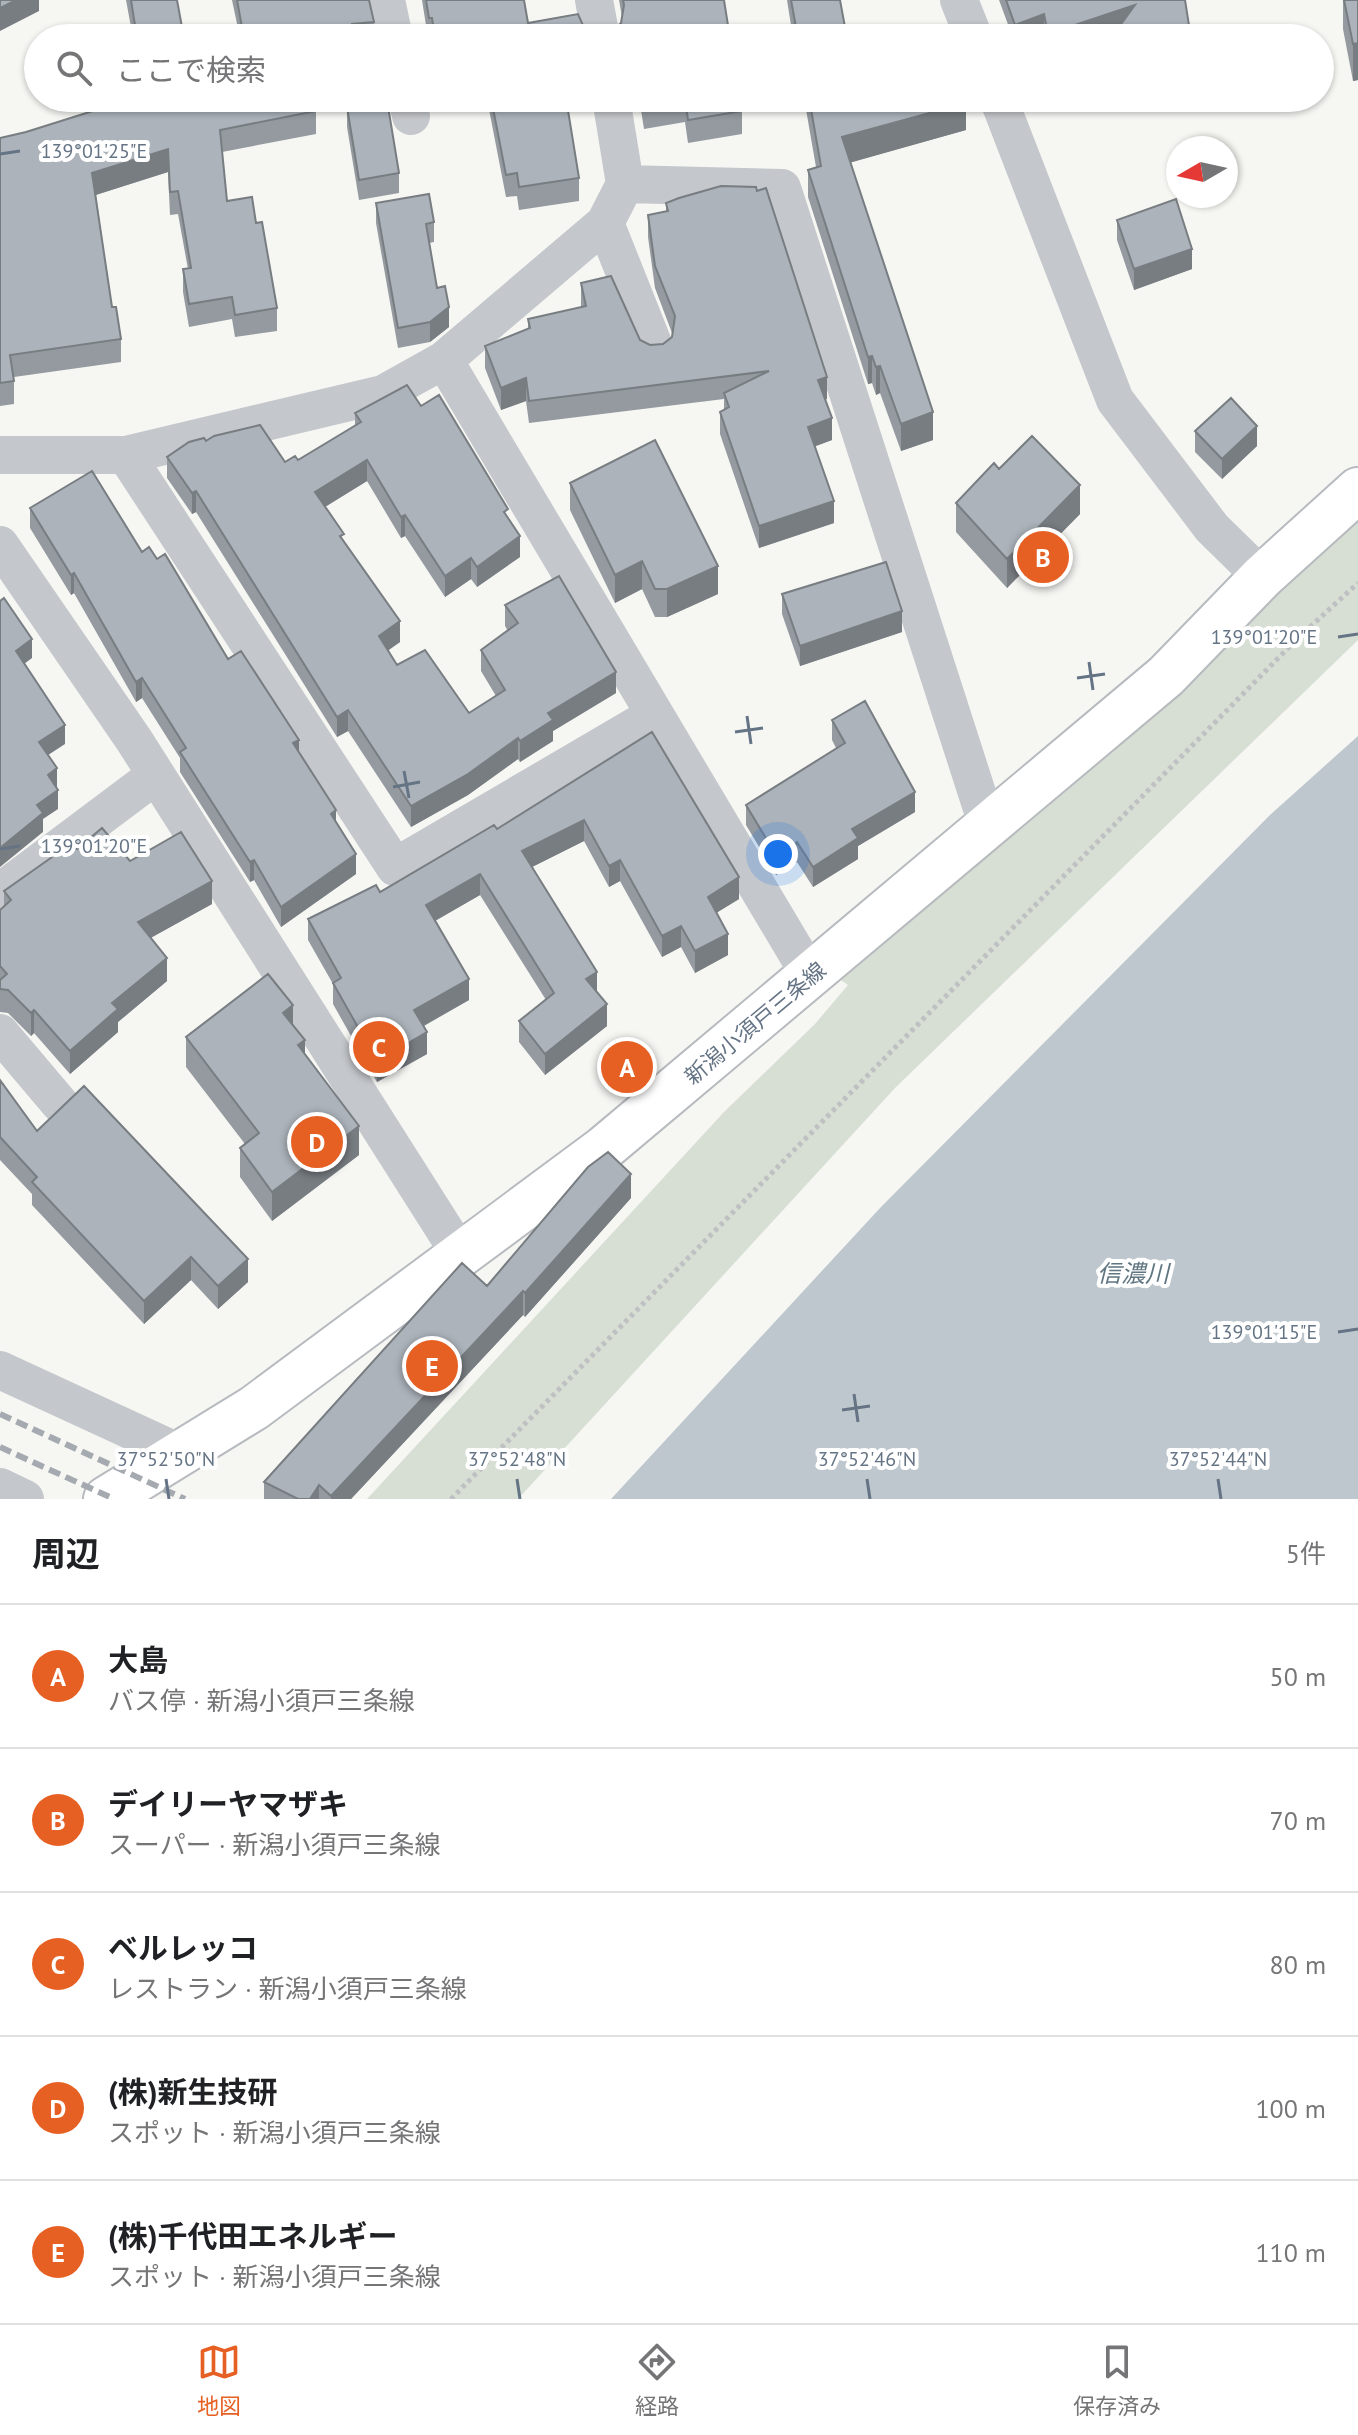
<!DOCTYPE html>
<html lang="ja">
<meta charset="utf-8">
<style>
body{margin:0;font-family:"PT Sans","Noto Sans JP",sans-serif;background:#f6f6f6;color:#202124}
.compass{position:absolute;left:1166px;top:136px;width:72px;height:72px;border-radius:50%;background:#fff;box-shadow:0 2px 6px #0004;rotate:261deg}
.you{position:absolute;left:778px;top:854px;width:28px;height:28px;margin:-20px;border:6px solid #fff;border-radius:50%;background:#1a73e8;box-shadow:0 0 0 12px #1a73e833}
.badge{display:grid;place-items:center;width:52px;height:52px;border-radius:50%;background:#e66024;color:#fff;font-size:26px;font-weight:700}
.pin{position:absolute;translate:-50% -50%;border:4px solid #fff;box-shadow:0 2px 8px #0006}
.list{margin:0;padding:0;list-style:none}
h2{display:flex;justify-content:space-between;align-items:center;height:104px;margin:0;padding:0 32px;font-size:34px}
h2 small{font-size:26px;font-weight:400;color:#757577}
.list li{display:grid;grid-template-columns:52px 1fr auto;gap:24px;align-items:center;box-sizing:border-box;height:144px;padding:0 32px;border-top:2px solid #e0e0e0}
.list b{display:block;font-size:30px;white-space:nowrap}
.list p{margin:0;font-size:26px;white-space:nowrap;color:#757577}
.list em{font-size:26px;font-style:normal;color:#757577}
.icon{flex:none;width:44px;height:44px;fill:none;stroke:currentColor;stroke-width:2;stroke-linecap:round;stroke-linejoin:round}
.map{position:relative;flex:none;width:1358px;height:1499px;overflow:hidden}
.search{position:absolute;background:#fff;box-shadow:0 2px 6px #0004;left:24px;right:24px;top:24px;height:88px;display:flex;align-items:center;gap:20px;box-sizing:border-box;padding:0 28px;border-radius:44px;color:#757577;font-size:30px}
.sheet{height:824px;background:#fff}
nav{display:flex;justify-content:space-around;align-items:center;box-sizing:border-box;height:112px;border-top:2px solid #e0e0e0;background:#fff;font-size:22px;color:#757577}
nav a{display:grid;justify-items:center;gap:4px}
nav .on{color:#e66024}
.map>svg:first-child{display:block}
.green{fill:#d7ded4}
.water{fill:#bdc7cd}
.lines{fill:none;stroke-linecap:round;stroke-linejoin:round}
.major-casing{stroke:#b7bbbf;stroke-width:48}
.path{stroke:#bec0c2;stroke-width:5;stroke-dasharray:4 4;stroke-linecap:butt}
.minor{stroke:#c4c7cb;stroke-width:38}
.major{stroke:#fff;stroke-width:44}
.rail{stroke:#a4aab0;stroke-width:6;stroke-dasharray:12 6;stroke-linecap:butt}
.wall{fill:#949aa0}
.shaded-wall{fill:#787d82}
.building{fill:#acb3ba;stroke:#787d82;stroke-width:2}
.ticks{fill:none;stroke:#657485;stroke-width:3}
.labels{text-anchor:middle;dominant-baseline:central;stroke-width:8;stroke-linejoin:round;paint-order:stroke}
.street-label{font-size:22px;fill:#657485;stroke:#fff}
.water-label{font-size:24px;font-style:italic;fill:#607681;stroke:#fff}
.ticks-label{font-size:20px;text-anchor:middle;fill:#657485;stroke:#fff;stroke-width:8;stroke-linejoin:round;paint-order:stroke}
</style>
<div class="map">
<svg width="1358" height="1499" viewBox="0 0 1358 1499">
<rect width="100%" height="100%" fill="#f6f7f3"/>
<path class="green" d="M 1358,510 L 1358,640 L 895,1088 L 518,1499 L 367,1499 L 724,1112 L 815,1024 L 848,985 L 835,976 Z"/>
<path class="water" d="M 1358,736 L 1358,1499 L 611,1499 L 881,1207 L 1270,815 Z"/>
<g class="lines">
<defs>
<path id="major" d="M 106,1499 L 254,1408 L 603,1149 L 1166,676 L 1262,577 L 1358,490"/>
</defs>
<use href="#major" class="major-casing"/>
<path class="path" d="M 451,1499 L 1298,638 L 1358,583"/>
<path class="minor" d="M 386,0 L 394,38
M 594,0 L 601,38
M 959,0 L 974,38
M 407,98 L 411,116
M 998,98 L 1115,400 L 1212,528 L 1262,577
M 625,184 L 782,188 L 988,827
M 605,223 L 654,346
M 444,360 L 811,977
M 0,455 L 126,455 L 383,394 L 444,360 L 605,223 L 625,184 L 611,98
M 126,455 L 395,867 L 653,716
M 0,545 L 134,740 L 460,1254
M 0,892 L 156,775
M 0,1033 L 60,1104
M 0,1370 L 180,1453
M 0,1487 L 25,1499"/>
<use href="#major" class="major"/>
<path class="rail" d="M 0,1414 L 185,1499
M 0,1447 L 114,1499"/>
</g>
<path class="wall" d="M 126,0 L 177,0 L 184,38 L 133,38 Z
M 232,0 L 369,0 L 374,22 L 374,38 L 240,38 Z
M 422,0 L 524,0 L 528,23 L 585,30 L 594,36 L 606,37 L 621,23 L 622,17 L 619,0 L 724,0 L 730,38 L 428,38 Z
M 787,0 L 840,0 L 847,38 L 793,38 Z
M 999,0 L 1185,0 L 1117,30 L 1092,38 L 1045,38 L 1044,33 L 1030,38 L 1013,38 Z
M 1343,0 L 1358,0 L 1358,80 L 1353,81 L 1343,29 Z
M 439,98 L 566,98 L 579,178 L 579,201 L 519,210 L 517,196 L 506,197 L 487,99 L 440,104 Z
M 639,98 L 740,98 L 742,111 L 742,134 L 688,143 L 685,122 L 644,129 Z
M 804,98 L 965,98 L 966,130 L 851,162 L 933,440 L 901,451 L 880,393 L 876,395 L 872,383 L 868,384 L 808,197 L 808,170 L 816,167 Z
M 196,100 L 316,111 L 316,134 L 222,152 L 227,201 L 256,223 L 277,308 L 277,331 L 235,337 L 232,319 L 189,327 L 183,292 L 183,269 L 188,269 L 178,214 L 170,215 L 168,172 L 96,195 L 112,307 L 121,339 L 121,362 L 14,377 L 14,404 L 0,406 L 0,138 Z
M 347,107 L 399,173 L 399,193 L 359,200 L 347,127 Z
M 376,203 L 434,222 L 434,242 L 429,243 L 437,288 L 449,327 L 430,342 L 398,348 L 376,223 Z
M 666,203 L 827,399 L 825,399 L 832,440 L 815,446 L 834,523 L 759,548 L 720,434 L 720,412 L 724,410 L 724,399 L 529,423 L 526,401 L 501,410 L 485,368 L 485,346 L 528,329 L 528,319 L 581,307 L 581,283 L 640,340 L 650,345 L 663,344 L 672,337 L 672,333 L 655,288 L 648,237 L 648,215 L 666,211 Z
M 1117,220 L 1192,269 L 1134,290 L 1117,240 Z
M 421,406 L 508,518 L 520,557 L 477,587 L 471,579 L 445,597 L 405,536 L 401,538 L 367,481 L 325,507 L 400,642 L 388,650 L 397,665 L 469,713 L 496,696 L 481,671 L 481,650 L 508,631 L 505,626 L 505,605 L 616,693 L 553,731 L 553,741 L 520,762 L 518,759 L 468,795 L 411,827 L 348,731 L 337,737 L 196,512 L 192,514 L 167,478 L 167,457 L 206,441 L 285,462 L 298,460 L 355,426 L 355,413 Z
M 1195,431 L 1257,446 L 1222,479 L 1195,452 Z
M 570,483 L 718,594 L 667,617 L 655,617 L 642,589 L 615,603 L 570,510 Z
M 956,503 L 1080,514 L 1007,588 L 956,532 Z
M 30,508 L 157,559 L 228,659 L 299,752 L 336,822 L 356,874 L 281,927 L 254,880 L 250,882 L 180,772 L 180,758 L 142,698 L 136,702 L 74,593 L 71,595 L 30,528 Z
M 782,594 L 902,632 L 800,666 L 782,614 Z
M 832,720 L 915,812 L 858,846 L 858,859 L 813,887 L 797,862 L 776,875 L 746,825 L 746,805 L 836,748 L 832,740 Z
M 652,732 L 739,899 L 716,913 L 728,955 L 695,973 L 681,947 L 662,957 L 620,881 L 609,887 L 584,841 L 532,867 L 597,993 L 607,1026 L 545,1075 L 519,1042 L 519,1021 L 546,1000 L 480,895 L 435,921 L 469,1000 L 424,1026 L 427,1054 L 377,1082 L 333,1004 L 333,984 L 308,940 L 308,919 L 380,892 L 497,829 Z
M 77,849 L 130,861 L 212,904 L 150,938 L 167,981 L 118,1022 L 118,1032 L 70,1074 L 34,1033 L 31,1036 L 8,1013 L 0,1012 L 0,911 L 4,907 L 4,891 Z
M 293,1025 L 305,1055 L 359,1155 L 272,1221 L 240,1177 L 240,1148 L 245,1144 L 186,1067 L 186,1037 Z
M 0,1080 L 37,1131 L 248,1282 L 218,1309 L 191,1280 L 144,1324 L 32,1205 L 32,1194 L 0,1160 Z
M 631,1198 L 525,1317 L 523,1315 L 351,1499 L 264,1499 L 264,1482 L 487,1286 Z"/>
<path class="shaded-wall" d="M 16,0 L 39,0 L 39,11 L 0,31 L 0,8 Z
M 1135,5 L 1135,24 L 1092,38 L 1048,38 L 1048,34 Z
M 1044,14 L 1044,33 L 1030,38 L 1015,38 L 1015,25 Z
M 1358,43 L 1358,80 L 1353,81 L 1353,44 Z
M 966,103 L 966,130 L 842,165 L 842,137 Z
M 168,149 L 168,172 L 92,196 L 92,173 Z
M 1192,249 L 1192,269 L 1134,290 L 1134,269 Z
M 449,307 L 449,327 L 430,342 L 430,322 Z
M 872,356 L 872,383 L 868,384 L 868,357 Z
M 880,366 L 880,393 L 876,395 L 876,367 Z
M 827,377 L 827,399 L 818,402 L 818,380 Z
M 526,378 L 526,401 L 501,410 L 501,388 Z
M 933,412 L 933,440 L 901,451 L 901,424 Z
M 832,418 L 832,440 L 808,449 L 808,427 Z
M 1257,426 L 1257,446 L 1222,479 L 1222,459 Z
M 367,460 L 367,481 L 315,513 L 315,492 Z
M 1080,485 L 1080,514 L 1007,588 L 1007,559 Z
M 196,491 L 196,512 L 192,514 L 192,493 Z
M 834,501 L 834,523 L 759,548 L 759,526 Z
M 405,515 L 405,536 L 401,538 L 401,517 Z
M 520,536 L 520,557 L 477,587 L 477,567 Z
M 471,558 L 471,579 L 445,597 L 445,576 Z
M 642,561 L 642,589 L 615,603 L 615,575 Z
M 718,566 L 718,594 L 667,617 L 667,589 Z
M 74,573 L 74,593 L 71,595 L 71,575 Z
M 902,611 L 902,632 L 800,666 L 800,646 Z
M 400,621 L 400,642 L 379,657 L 379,636 Z
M 32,639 L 32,658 L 16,670 L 16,651 Z
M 616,672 L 616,693 L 553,731 L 553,741 L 520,762 L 520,741 L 548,713 Z
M 142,678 L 142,698 L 136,702 L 136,682 Z
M 348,710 L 348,731 L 337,737 L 337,717 Z
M 65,725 L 65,744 L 39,761 L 39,742 Z
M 518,738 L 518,759 L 468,795 L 411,827 L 411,806 Z
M 299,740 L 299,760 L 293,743 Z
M 57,768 L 57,787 L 48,793 L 48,775 Z
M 58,790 L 58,809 L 43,819 L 43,832 L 0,867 L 0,848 L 37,805 Z
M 915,792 L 915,812 L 858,846 L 858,859 L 813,887 L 813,867 L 852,829 Z
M 336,810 L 336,830 L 331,814 Z
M 584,820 L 584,841 L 522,872 L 522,851 Z
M 797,842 L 797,862 L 776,875 L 776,855 Z
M 356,854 L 356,874 L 281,927 L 281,907 Z
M 254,860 L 254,880 L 250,882 L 250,862 Z
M 620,860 L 620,881 L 609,887 L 609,866 Z
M 480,874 L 480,895 L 426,926 L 426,905 Z
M 739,877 L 739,899 L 708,918 L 708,897 Z
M 212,881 L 212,904 L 138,945 L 138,922 Z
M 681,926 L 681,947 L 662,957 L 662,936 Z
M 728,934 L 728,955 L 695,973 L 695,951 Z
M 167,958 L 167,981 L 118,1022 L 118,1032 L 70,1074 L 70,1051 L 112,1003 Z
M 597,972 L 597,993 L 586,979 Z
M 469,979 L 469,1000 L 414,1031 L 414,1010 Z
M 607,1004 L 607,1026 L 545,1075 L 545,1054 Z
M 293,1005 L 293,1035 L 283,1013 Z
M 34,1010 L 34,1033 L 31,1036 L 31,1013 Z
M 427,1032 L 427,1054 L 377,1082 L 377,1061 Z
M 305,1040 L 305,1069 L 298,1045 Z
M 359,1126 L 359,1155 L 272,1221 L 272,1192 Z
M 631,1174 L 631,1198 L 525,1317 L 525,1293 Z
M 191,1257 L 191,1280 L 144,1324 L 144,1301 Z
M 248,1259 L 248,1282 L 218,1309 L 218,1286 Z
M 523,1291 L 523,1315 L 351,1499 L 331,1499 L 331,1496 Z
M 319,1485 L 319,1499 L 310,1499 Z"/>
<path class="building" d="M 0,0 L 16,0 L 0,8 Z
M 131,0 L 177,0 L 184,38 L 137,38 Z
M 237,0 L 369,0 L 374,22 L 352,24 L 352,33 L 302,38 L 244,38 Z
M 426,0 L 524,0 L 528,23 L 578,14 L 585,30 L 594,36 L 606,37 L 621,23 L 624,5 L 623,0 L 724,0 L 730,38 L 435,38 L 432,18 L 429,18 Z
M 791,0 L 840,0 L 847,38 L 798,38 Z
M 1006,0 L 1185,0 L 1191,38 L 1111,38 L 1135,5 L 1048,34 L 1044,14 L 1015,25 Z
M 1344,0 L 1358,0 L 1358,43 L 1353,44 Z
M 134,98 L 195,98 L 196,100 L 212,98 L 314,98 L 316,111 L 220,130 L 227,201 L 252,197 L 256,223 L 262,222 L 277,308 L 235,315 L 232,297 L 189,304 L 183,269 L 191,268 L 178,191 L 170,192 L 168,149 L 92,173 L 112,307 L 116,307 L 121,339 L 10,355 L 14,381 L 0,383 L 0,138 L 26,132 Z
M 491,98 L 566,98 L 579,178 L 519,187 L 517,173 L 506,175 Z
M 643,98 L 740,98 L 742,111 L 688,120 L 685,99 L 644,106 Z
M 809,98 L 965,98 L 966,103 L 842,137 L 933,412 L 901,424 L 880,366 L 876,367 L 872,356 L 868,357 L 808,170 L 821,166 Z
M 387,100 L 399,173 L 359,180 L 347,107 Z
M 721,186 L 756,187 L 757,191 L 766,188 L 827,377 L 818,380 L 832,418 L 808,427 L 834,501 L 759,526 L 720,412 L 729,407 L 724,393 L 769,371 L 529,401 L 526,378 L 501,388 L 485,346 L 530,328 L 528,319 L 586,306 L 581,283 L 611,276 L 640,340 L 650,345 L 663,344 L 672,337 L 675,316 L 655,266 L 648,215 L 668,211 L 666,203 L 679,198 Z
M 429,194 L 434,222 L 426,224 L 437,288 L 445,286 L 449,307 L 430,322 L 398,328 L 376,203 Z
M 1176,199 L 1192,249 L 1134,269 L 1117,220 Z
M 407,385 L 421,406 L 439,395 L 508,509 L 504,512 L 520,536 L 477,567 L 471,558 L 445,576 L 405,515 L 401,517 L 367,460 L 315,492 L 344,534 L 340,536 L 400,621 L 379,636 L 397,665 L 425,650 L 469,713 L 505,690 L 481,650 L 518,623 L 505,605 L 559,576 L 616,672 L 548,713 L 553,720 L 520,741 L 518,738 L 468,774 L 411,806 L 348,710 L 337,717 L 196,491 L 192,493 L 167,457 L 189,442 L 204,438 L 206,441 L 214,436 L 260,425 L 285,462 L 295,456 L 298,460 L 361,422 L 355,413 Z
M 1231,398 L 1257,426 L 1222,459 L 1195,431 Z
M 1032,436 L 1080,485 L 1007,559 L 956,503 L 994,463 L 999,469 Z
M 655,440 L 718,566 L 667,589 L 655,589 L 642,561 L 615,575 L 570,483 Z
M 92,471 L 142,552 L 149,547 L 157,559 L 165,554 L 228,659 L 241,651 L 299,740 L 293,743 L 336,810 L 331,814 L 356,854 L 281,907 L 254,860 L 250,862 L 180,752 L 186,748 L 142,678 L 136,682 L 74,573 L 71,575 L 30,508 Z
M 886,562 L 902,611 L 800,646 L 782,594 Z
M 4,598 L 32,639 L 16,651 L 65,725 L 39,742 L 57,768 L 48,775 L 58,790 L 37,805 L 43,813 L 0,848 L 0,601 Z
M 865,701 L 915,792 L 852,829 L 858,838 L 813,867 L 797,842 L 776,855 L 746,805 L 845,743 L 832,720 Z
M 652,732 L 739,877 L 708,897 L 728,934 L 695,951 L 681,926 L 662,936 L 620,860 L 609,866 L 584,820 L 522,851 L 597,972 L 586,979 L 607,1004 L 545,1054 L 519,1021 L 554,993 L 480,874 L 426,905 L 469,979 L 414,1010 L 427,1032 L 377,1061 L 333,983 L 341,978 L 308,919 L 376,885 L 380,892 L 494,825 L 497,829 Z
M 102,828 L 130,861 L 181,832 L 212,881 L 138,922 L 167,958 L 112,1003 L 118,1009 L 70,1051 L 34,1010 L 31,1013 L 8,990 L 0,989 L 0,980 L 7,974 L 0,966 L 0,910 L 11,900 L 4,891 L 72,843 L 77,849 Z
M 268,974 L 293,1005 L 283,1013 L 305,1040 L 298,1045 L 359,1126 L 272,1192 L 240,1148 L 259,1133 L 186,1037 Z
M 0,1080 L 37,1131 L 84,1086 L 248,1259 L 218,1286 L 191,1257 L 144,1301 L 32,1182 L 37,1177 L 0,1137 Z
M 608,1152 L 631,1174 L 525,1293 L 523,1291 L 331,1496 L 319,1485 L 310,1499 L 298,1499 L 264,1482 L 462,1263 L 487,1286 L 588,1167 Z"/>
<path class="ticks" d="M 0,154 L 20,151M 1338,637 L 1358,634M 1089,662 L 1093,690M 1077,678 L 1105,674M 747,716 L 751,744M 735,732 L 763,728M 404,771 L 409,798M 393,787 L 420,782M 0,849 L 20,846M 1338,1332 L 1358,1329M 854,1394 L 858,1422M 842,1410 L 870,1406M 166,1479 L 169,1499M 517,1479 L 520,1499M 867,1479 L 870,1499M 1218,1479 L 1221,1499"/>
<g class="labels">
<g class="street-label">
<text transform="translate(755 1023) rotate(-40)">新潟小須戸三条線</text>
</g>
<g class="water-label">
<text x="1133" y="1273">信濃川</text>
</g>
</g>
<g class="ticks-label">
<text x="94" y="158">139°01'25"E</text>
<text x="1264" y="644">139°01'20"E</text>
<text x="94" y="853">139°01'20"E</text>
<text x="1264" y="1339">139°01'15"E</text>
<text x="166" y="1466">37°52'50"N</text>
<text x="517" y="1466">37°52'48"N</text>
<text x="867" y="1466">37°52'46"N</text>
<text x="1218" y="1466">37°52'44"N</text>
</g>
</svg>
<svg class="compass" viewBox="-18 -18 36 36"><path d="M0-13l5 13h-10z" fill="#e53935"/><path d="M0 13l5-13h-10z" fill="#757577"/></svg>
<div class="you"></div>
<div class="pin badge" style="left:627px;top:1067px">A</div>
<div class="pin badge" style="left:1043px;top:557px">B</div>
<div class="pin badge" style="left:379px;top:1047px">C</div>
<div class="pin badge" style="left:317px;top:1142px">D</div>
<div class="pin badge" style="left:432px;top:1366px">E</div>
<div class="search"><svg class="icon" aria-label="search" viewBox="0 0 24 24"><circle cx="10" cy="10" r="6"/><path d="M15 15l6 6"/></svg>ここで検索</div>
</div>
<section class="sheet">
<h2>周辺<small>5件</small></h2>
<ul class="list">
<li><span class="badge">A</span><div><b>大島</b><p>バス停 · 新潟小須戸三条線</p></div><em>50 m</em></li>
<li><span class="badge">B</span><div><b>デイリーヤマザキ</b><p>スーパー · 新潟小須戸三条線</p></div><em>70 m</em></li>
<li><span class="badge">C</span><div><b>ベルレッコ</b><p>レストラン · 新潟小須戸三条線</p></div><em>80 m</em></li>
<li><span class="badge">D</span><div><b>(株)新生技研</b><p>スポット · 新潟小須戸三条線</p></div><em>100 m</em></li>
<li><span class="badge">E</span><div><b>(株)千代田エネルギー</b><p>スポット · 新潟小須戸三条線</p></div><em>110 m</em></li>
</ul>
</section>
<nav>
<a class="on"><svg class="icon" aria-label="map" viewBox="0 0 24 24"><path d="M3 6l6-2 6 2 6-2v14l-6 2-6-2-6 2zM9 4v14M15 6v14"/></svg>地図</a>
<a><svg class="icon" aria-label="directions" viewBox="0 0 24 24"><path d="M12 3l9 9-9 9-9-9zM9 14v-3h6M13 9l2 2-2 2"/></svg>経路</a>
<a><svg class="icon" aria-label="saved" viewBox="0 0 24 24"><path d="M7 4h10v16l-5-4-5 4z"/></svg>保存済み</a>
</nav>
